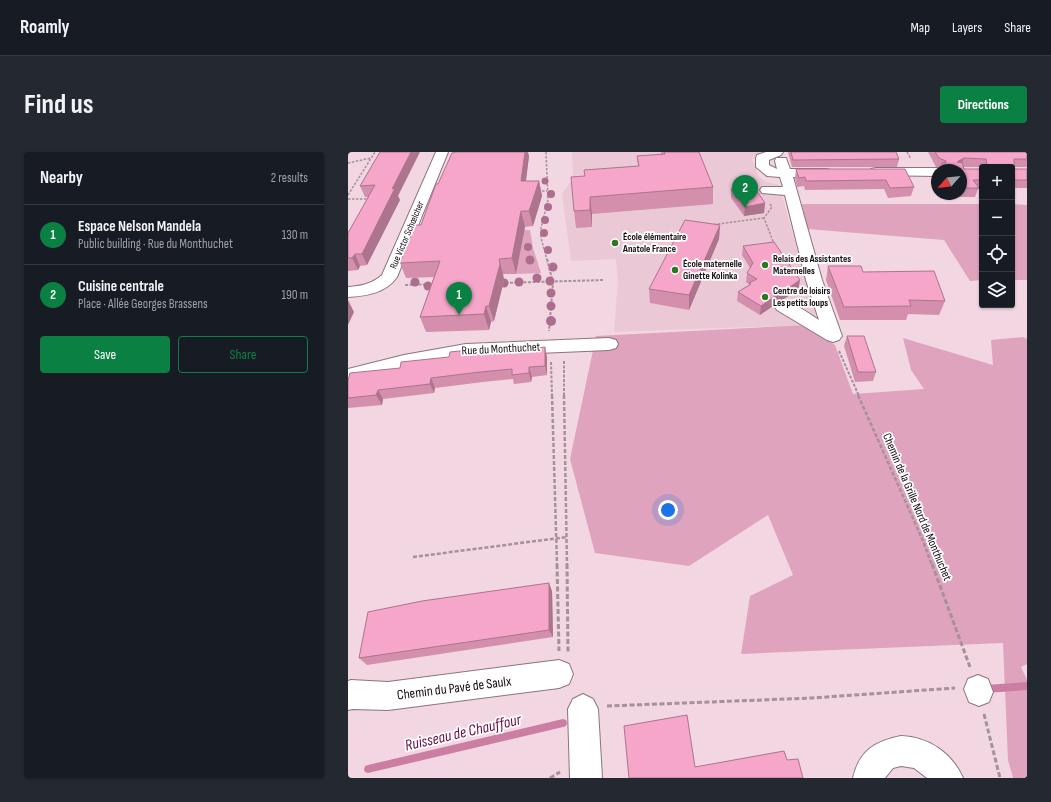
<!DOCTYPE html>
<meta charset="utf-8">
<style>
body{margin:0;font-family:"Sofia Sans Condensed",sans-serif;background:#242831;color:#f1f3f6}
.controls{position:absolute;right:12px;top:12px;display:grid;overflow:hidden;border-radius:4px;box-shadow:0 1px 3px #0004}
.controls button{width:36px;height:36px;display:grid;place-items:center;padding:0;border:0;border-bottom:1px solid #363941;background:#171b24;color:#f1f3f6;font:20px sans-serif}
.compass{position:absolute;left:583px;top:12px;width:36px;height:36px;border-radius:50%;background:#171b24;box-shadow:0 1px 3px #0004;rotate:243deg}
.you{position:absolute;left:320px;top:358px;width:14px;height:14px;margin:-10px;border:3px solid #fff;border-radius:50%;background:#1a73e8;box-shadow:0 0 0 6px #1a73e833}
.badge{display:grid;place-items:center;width:26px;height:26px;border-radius:50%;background:#0b8043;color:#fff;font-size:13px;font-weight:700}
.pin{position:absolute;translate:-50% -33px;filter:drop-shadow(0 1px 2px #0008)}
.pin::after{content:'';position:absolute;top:21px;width:14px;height:12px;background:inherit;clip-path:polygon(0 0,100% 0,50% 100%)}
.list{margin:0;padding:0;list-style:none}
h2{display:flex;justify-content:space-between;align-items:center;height:52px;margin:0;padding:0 16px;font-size:17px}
h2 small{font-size:13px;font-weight:400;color:#9ea1a6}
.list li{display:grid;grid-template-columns:26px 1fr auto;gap:12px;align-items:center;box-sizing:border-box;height:60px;padding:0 16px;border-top:1px solid #363941}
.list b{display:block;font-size:15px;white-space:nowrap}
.list p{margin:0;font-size:13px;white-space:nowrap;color:#9ea1a6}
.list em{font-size:13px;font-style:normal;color:#9ea1a6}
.actions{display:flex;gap:8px;padding:12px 16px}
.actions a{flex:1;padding:9px 0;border:1px solid #0b8043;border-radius:4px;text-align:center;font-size:14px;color:#0b8043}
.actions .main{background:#0b8043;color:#fff}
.icon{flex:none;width:22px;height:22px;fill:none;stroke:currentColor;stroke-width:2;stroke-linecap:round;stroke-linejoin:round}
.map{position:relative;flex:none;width:679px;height:626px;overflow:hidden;border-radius:4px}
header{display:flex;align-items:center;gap:24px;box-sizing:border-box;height:56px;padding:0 20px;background:#171b24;border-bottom:1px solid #363941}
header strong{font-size:19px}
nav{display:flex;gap:22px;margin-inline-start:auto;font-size:14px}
.intro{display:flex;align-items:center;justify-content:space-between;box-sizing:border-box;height:96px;padding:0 24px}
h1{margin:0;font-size:28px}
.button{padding:10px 18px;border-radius:4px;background:#0b8043;color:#fff;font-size:14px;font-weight:700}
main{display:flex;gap:24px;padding:0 24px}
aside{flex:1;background:#171b24;border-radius:4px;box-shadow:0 1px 3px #0004}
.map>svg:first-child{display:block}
.built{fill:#ebc8d6}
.green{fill:#dfa3bd}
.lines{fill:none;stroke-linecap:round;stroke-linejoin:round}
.stream{fill:#cb7ea1;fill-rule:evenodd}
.minor-casing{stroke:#8c737d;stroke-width:2}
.path-far3{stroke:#a69099;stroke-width:1.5;stroke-dasharray:2.5 1.5;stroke-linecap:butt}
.path-far2{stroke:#a69099;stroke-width:2;stroke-dasharray:3 1.5;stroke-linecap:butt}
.path-far1{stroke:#a69099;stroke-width:2.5;stroke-dasharray:4 2;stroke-linecap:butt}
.path{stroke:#a69099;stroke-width:3;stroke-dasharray:5 2.5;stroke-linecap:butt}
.minor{fill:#fff;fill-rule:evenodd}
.tree{fill:#ad6e8e}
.wall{fill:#d48fad}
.shaded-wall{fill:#ac748d}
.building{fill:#f6a6c9;stroke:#ac748d}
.poi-dot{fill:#2a7921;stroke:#fff;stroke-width:1.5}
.labels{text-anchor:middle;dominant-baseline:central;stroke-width:3.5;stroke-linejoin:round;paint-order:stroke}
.far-street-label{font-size:10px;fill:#140b0f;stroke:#fff}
.far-poi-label{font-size:10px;font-weight:bold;fill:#140b0f;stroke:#fff;text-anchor:start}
.street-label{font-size:12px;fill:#140b0f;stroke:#fff}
.near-street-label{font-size:14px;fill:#140b0f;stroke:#fff}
.near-water-label{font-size:16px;font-style:italic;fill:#6b0d43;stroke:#fff}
</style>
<header>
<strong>Roamly</strong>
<nav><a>Map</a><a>Layers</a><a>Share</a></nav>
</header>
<div class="intro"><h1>Find us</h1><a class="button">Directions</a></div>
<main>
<aside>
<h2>Nearby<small>2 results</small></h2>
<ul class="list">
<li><span class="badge">1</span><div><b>Espace Nelson Mandela</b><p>Public building · Rue du Monthuchet</p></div><em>130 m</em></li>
<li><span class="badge">2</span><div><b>Cuisine centrale</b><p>Place · Allée Georges Brassens</p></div><em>190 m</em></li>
</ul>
<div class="actions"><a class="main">Save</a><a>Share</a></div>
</aside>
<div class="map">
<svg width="679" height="626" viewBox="0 0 679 626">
<rect width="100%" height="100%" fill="#f2d6e1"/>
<path class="built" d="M 224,0 L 412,0 L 404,7 L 411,25 L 419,30 L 431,33 L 469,168 L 459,173 L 266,180 L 270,128 L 268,107 L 223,109 L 214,42 L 225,26 Z"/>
<path class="green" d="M 454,52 L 634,52 L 634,128 L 622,129 L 596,88 L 459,77 Z
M 664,52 L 679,53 L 679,128 L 664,128 Z
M 182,78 L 185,96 L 193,121 L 168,122 L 175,85 L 161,79 Z
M 459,173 L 487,193 L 505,242 L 576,237 L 563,218 L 555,186 L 645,213 L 643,188 L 675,185 L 679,187 L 679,512 L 673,515 L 679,528 L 679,626 L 665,626 L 660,608 L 655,491 L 393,502 L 402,444 L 445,423 L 420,363 L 341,414 L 247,401 L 222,307 L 248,184 Z"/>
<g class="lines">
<path class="stream" d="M 679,530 L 679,538 L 637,541 L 634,540 L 633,537 L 634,534 L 637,533 Z
M 215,567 L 218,568 L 219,571 L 218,574 L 215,575 L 20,621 L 17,620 L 16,617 L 17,614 L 20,613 Z"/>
<defs>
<path id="minor" d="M 88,0 L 100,0 L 49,125 C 38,141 18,144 0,145 L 0,135 C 13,134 24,132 34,123 Z
M 418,0 L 435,0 L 433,3 L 421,8 L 421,13 L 429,17 L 427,9 L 428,6 L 438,6 L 442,17 L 478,17 L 483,18 L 485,21 L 483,24 L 478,25 L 445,25 L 474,128 L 494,184 L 491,188 L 485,190 L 479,188 L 429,158 L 426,154 L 429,150 C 443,147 459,161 471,168 L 458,128 L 437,43 L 414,41 L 412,38 L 414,35 L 435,35 L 432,25 L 419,24 L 408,15 L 408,6 L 409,3 Z
M 528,16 L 589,16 L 594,18 L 589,18 L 589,24 L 523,23 L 521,20 L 523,17 Z
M 261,186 L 268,188 L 270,192 L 268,196 L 261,198 L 118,204 L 56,215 L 0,231 L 0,217 L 56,203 L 118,192 Z
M 211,508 L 221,512 L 225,522 L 221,532 L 211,536 L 40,558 L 5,557 L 0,558 L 0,529 L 3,528 L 40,530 Z
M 630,523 L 640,527 L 645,540 L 641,550 L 631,554 L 621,550 L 616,537 L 620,527 Z
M 235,542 L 245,547 L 250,557 L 254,626 L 222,626 L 220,557 L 225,547 Z
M 553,584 C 581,585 604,601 615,626 L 579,626 L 566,616 L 553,614 L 545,616 L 537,626 L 505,626 C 511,599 527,589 553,584 Z"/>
</defs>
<use href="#minor" class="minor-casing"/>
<path class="path-far3" d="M 198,0 L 200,48 L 193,76 L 193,86 L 199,108
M 559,0 L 563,7
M 0,11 L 23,6
M 190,39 L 199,39
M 0,43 L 27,0
M 0,47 L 22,47
M 422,52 L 424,55 L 416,66 L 426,92
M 362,73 L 416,66"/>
<path class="path-far2" d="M 199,107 L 205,131 L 201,179
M 153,131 L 256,128
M 57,133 L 86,132
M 491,199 L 511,244
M 216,209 L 216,244
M 203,210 L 204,244"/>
<path class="path-far1" d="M 204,243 L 209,413
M 216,243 L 219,413
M 510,243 L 575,389 L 584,413
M 65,405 L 219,385"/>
<path class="path" d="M 209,412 L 211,499
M 219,412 L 220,500
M 584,412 L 622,515
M 259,554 L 464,546 L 607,536
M 636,562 L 652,626
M 202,626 L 212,620"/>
<use href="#minor" class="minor"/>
</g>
<g class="tree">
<circle cx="197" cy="29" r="3.5"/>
<circle cx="203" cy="42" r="4"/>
<circle cx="200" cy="55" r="4"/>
<circle cx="197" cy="68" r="4"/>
<circle cx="196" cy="81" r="4"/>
<circle cx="180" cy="95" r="4"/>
<circle cx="200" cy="98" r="4"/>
<circle cx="182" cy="108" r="4.5"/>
<circle cx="205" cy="115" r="4.5"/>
<circle cx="189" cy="126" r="4.5"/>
<circle cx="202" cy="129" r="4.5"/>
<circle cx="67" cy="130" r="4.5"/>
<circle cx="171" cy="130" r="4.5"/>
<circle cx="156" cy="131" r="4.5"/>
<circle cx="80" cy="134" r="4.5"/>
<circle cx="203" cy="141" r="4.5"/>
<circle cx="203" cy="154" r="4.5"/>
<circle cx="203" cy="169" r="5"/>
</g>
<path class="wall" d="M 32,0 L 52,48 L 19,113 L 12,114 L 10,118 L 0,119 L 0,81 L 21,45 L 17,45 L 12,34 Z
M 313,0 L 351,0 L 365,35 L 365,52 L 244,62 L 244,75 L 228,76 L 226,59 L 237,24 L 290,14 L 289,4 L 313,2 Z
M 440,0 L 549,0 L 549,2 L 551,7 L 549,15 L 444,15 Z
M 580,0 L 679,0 L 679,15 L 666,15 L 666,17 L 679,17 L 679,36 L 664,36 L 664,15 L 615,15 L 616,17 L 634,17 L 634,37 L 630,37 L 627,45 L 606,45 L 604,42 L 613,42 L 613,18 L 591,18 L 592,16 L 588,15 Z
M 181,4 L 178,29 L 191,29 L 194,44 L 185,74 L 177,75 L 168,122 L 155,122 L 156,128 L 146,169 L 143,170 L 141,178 L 78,180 L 72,165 L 86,125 L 58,126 L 52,111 L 73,73 L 90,32 Z
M 448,17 L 557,17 L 566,35 L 563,44 L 540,46 L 536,37 L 457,38 L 456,34 L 449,35 L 447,26 Z
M 383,37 L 417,51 L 416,61 L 396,64 L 383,46 Z
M 372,73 L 371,87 L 341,158 L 302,151 L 301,137 Z
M 395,94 L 452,128 L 450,138 L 434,148 L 428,149 L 425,154 L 412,163 L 389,149 L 390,140 L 401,133 L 401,132 L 398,130 L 399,121 L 402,116 L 394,103 Z
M 480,114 L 515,120 L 597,149 L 591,163 L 560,162 L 558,168 L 492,168 L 478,128 Z
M 499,184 L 528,220 L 525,229 L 507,230 L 496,194 Z
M 150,200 L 199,205 L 199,223 L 184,225 L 183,230 L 166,232 L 165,227 L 135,230 L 87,236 L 86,241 L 35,247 L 34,253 L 0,256 L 0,228 L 52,216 Z
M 204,439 L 205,485 L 19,513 L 11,506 Z"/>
<path class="shaded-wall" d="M 63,0 L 72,0 L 50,44 L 52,48 L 19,113 L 14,102 L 44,37 Z
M 177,0 L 180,0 L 181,4 L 176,44 L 173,29 Z
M 616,6 L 613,14 L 609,10 Z
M 191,29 L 194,44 L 185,74 L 181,59 Z
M 242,45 L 244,62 L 244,75 L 242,58 Z
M 417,51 L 416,61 L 396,64 L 397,55 Z
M 173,59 L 177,75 L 168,122 L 164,106 Z
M 372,73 L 371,87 L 341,158 L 341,143 Z
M 7,102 L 12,114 L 10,118 L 4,106 Z
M 151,107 L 155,122 L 156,128 L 146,169 L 141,154 Z
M 452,128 L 450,138 L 434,148 L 428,149 L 425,154 L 412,163 L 413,154 L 429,140 Z
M 0,148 L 6,160 L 0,173 Z
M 138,154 L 143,170 L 141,178 L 136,162 Z
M 197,195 L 199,205 L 199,223 L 197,214 Z
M 181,215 L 184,225 L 183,230 L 181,221 Z
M 83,226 L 87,236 L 86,241 L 82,232 Z
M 30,238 L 35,247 L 34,253 L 28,243 Z
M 201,431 L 204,439 L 205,485 L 201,478 Z"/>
<path class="building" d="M 32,0 L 63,0 L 44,37 L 47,36 L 14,102 L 7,102 L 4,106 L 0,106 L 0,81 L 27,33 L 12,34 Z
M 108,0 L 177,0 L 173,29 L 191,29 L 181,59 L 173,59 L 164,106 L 151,107 L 152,112 L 141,154 L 138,154 L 136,162 L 72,165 L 92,109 L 52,111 L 67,73 L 73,73 L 88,32 L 90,32 L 104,1 Z
M 316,0 L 351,0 L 365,35 L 242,45 L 242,58 L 226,59 L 223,25 L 237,24 L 236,18 L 291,14 L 289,4 L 317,2 Z
M 443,0 L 548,0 L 551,7 L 445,8 Z
M 587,0 L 679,0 L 679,7 L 666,7 L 666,17 L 679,17 L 679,28 L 664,28 L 664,15 L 639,15 L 638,7 L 616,6 L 609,10 L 614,11 L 616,17 L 634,17 L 634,28 L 625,28 L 631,36 L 613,36 L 613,18 L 598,18 L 594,11 L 598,11 L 598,9 L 591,6 Z
M 448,17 L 557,17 L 566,35 L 542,36 L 538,28 L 458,29 L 457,25 L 451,26 Z
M 406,35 L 417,51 L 397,55 L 383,37 Z
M 337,68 L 372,73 L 341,143 L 301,137 Z
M 426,90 L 452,128 L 436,139 L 429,140 L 426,145 L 413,154 L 390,140 L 403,132 L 401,131 L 409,127 L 399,121 L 405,111 L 395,94 Z
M 480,114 L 513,114 L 515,120 L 586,119 L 597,149 L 561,148 L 563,154 L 496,155 Z
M 499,184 L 516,184 L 528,220 L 510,220 Z
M 149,195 L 149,200 L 197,195 L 197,214 L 181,215 L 181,221 L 164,223 L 164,217 L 132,220 L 83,226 L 82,232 L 30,238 L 28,243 L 0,246 L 0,228 L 2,221 L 52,216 L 53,210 L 101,205 L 102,200 Z
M 201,431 L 201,478 L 11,506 L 20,460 L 74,449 Z
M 339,563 L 347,615 L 436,599 L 439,608 L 450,607 L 455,626 L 281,626 L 276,574 Z"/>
<g class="poi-dot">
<circle cx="267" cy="91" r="4"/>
<circle cx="417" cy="113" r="4"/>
<circle cx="327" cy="118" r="4"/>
<circle cx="417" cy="145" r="4"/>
</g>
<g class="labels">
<g class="far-street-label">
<text transform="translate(59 83) rotate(-67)">Rue Victor Schœlcher</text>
</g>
<g class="far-poi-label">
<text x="275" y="85">École élémentaire<tspan x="275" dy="12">Anatole France</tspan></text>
<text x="425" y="107">Relais des Assistantes<tspan x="425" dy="12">Maternelles</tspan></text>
<text x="335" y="112">École maternelle<tspan x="335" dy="12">Ginette Kolinka</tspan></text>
<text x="425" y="139">Centre de loisirs<tspan x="425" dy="12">Les petits loups</tspan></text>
</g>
<g class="street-label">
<text transform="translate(153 197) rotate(-3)">Rue du Monthuchet</text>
<text transform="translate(569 355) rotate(67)">Chemin de la Grille Nord de Monthuchet</text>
</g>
<g class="near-street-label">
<text transform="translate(106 536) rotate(-7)">Chemin du Pavé de Saulx</text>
</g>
<g class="near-water-label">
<text transform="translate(115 581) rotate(-13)">Ruisseau de Chauffour</text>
</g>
</g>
</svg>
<div class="controls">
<button>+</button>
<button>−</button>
<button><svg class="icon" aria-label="locate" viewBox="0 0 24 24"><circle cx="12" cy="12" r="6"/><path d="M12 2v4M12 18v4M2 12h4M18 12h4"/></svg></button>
<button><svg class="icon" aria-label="layers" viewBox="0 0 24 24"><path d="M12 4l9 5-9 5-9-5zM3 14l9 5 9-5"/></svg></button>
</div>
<svg class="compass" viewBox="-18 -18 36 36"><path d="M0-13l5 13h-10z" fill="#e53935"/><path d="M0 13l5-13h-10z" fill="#9ea1a6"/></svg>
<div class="you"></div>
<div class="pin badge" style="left:111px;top:163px">1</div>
<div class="pin badge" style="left:397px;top:56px">2</div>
</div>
</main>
